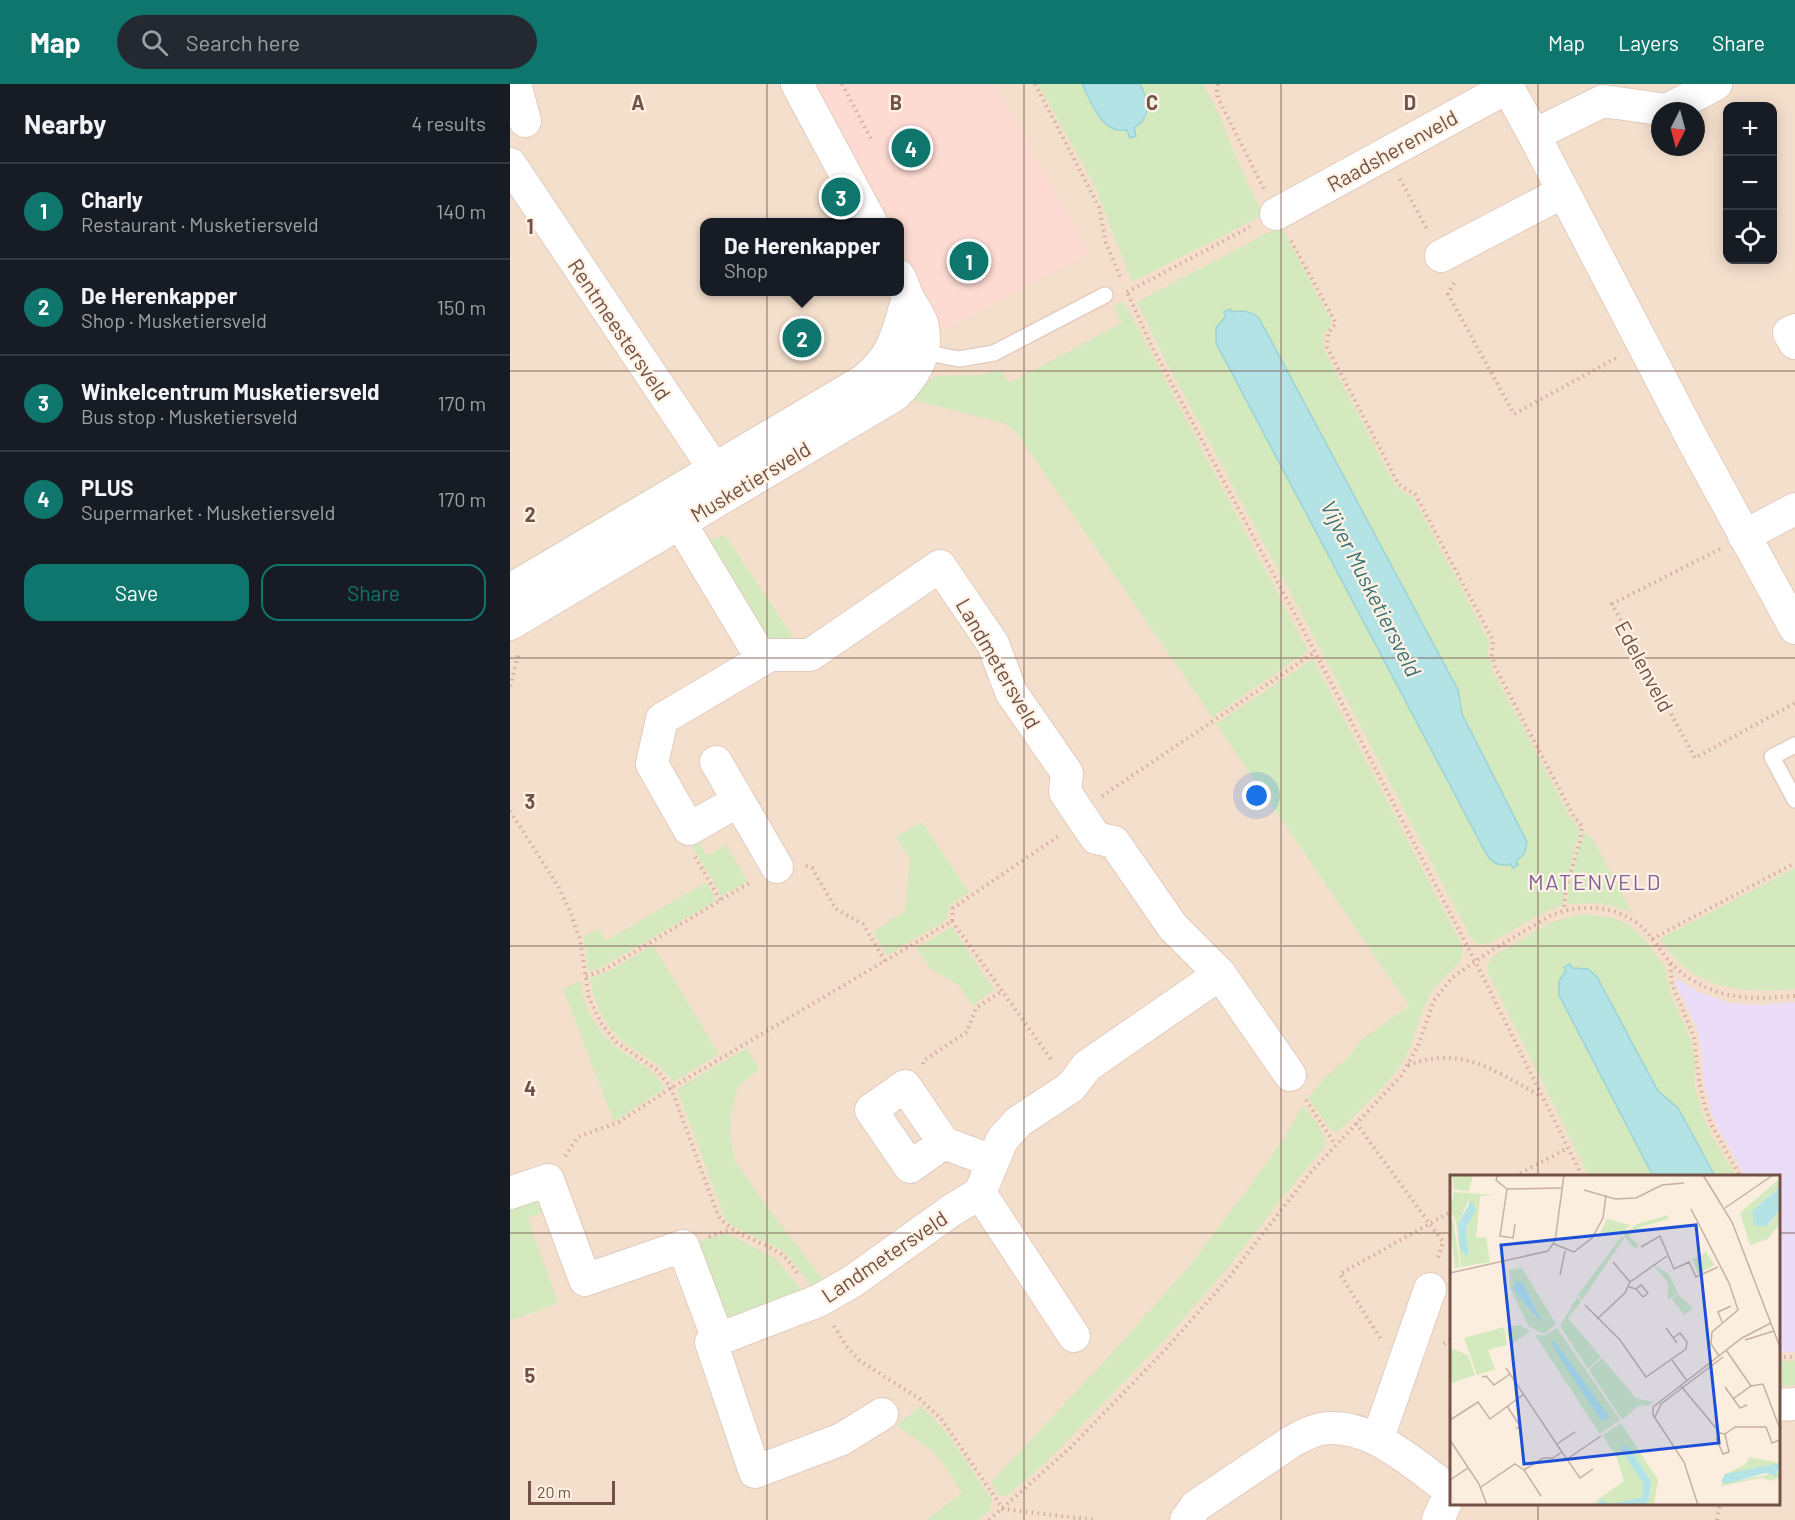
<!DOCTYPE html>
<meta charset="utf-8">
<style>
body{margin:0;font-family:Barlow,sans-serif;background:#242831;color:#f1f3f6}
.controls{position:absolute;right:18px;top:18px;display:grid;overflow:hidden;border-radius:12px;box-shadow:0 3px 15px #0003}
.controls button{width:54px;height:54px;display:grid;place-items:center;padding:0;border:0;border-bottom:2px solid #363941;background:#171b24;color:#f1f3f6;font:30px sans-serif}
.compass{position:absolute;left:1141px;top:18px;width:54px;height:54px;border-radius:50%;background:#171b24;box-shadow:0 3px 15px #0003;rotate:186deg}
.scale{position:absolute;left:18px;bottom:15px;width:87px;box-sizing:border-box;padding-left:6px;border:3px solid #725247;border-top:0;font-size:16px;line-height:21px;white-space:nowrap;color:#725247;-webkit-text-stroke:4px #fff2e5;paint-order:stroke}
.you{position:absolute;left:747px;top:712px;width:21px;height:21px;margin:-15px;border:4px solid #fff;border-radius:50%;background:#1a73e8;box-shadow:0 0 0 9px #1a73e833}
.badge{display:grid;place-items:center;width:39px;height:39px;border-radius:50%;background:#0f766e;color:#fff;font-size:20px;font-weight:700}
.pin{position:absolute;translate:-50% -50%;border:3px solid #fff;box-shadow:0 2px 6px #0006}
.popup{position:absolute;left:190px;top:134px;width:204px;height:78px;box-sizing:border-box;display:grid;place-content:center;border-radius:12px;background:#171b24;filter:drop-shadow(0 2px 4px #0005);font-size:20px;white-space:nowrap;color:#9ea1a6}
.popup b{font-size:22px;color:#f1f3f6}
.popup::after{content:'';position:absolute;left:50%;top:100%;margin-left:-12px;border:12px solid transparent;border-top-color:#171b24}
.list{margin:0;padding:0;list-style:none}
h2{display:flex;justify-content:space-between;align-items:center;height:78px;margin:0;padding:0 24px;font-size:26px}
h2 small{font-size:20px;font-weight:400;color:#9ea1a6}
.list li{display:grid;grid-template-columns:39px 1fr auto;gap:18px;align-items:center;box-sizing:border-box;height:96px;padding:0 24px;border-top:2px solid #363941}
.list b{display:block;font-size:22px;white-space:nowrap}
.list p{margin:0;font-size:20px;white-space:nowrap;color:#9ea1a6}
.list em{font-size:20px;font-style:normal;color:#9ea1a6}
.actions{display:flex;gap:12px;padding:18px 24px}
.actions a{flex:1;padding:14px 0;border:2px solid #0f766e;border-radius:18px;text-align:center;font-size:21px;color:#0f766e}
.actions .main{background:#0f766e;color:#fff}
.icon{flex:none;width:33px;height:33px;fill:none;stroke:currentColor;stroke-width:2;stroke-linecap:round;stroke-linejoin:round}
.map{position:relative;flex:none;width:1285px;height:1436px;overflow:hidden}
header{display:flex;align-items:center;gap:36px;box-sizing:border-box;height:84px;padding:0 30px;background:#0f766e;color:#fff}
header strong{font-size:28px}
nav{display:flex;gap:33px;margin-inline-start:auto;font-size:21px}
.search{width:420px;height:54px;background:#242831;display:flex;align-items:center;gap:15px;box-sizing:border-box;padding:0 21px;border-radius:33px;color:#9ea1a6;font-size:22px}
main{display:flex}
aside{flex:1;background:#171b24}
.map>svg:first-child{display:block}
.residential{fill:#f4dfcd;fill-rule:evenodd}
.commercial{fill:#fddbd2}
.education{fill:#ebdcf8}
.green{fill:#d4e9be}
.water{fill:#b4e3e5;stroke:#9ad3d7;stroke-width:1.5}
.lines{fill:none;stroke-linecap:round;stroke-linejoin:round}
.lane-casing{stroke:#e2cbbe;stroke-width:18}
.street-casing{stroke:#e2cbbe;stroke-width:34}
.path{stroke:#d6ac9a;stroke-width:4;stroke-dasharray:1.5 4.5;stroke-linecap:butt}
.lane{stroke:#fff;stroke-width:15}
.street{stroke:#fff;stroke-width:32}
.grid{fill:none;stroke:#725247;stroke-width:1.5;stroke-opacity:0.55}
.labels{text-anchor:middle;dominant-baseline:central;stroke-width:4.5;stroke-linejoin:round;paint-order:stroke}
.street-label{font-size:21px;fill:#725247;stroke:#fff2e5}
.water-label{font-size:22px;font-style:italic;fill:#3b7478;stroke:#fff2e5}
.neighbourhood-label{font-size:22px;letter-spacing:1.5px;fill:#7f6296;stroke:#fff2e5}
.inset-road{fill:none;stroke:#c5b0a2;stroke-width:1.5}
.view{fill:#1d4ed8;fill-opacity:0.15;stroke:#1d4ed8;stroke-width:3}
.inset-edge{fill:none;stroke:#725247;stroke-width:3}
.grid-label{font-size:20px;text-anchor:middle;font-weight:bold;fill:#725247;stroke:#fff2e5;stroke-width:4.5;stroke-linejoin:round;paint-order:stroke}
</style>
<header>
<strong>Map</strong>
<div class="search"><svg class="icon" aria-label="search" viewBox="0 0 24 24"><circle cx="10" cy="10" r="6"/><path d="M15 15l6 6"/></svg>Search here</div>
<nav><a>Map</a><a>Layers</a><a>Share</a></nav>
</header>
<main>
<aside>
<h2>Nearby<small>4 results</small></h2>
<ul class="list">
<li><span class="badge">1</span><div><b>Charly</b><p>Restaurant · Musketiersveld</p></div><em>140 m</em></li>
<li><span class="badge">2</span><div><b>De Herenkapper</b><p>Shop · Musketiersveld</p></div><em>150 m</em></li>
<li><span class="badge">3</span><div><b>Winkelcentrum Musketiersveld</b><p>Bus stop · Musketiersveld</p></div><em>170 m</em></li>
<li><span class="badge">4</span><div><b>PLUS</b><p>Supermarket · Musketiersveld</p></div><em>170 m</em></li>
</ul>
<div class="actions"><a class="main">Save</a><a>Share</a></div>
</aside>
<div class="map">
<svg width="1285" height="1436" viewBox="0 0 1285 1436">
<rect width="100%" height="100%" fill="#fceedf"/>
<path class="residential" d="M 0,0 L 1285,0 L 1285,1436 L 0,1436 ZM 1218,22 L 1262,22 L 1262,176 L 1218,176 ZM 1150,27 L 1186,27 L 1186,63 L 1150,63 ZM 194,138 L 389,138 L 389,208 L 194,208 ZM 942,1092 L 1268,1092 L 1268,1420 L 942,1420 Z"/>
<path class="commercial" d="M 302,0 L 485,0 L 579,169 L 433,247 L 390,166 L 389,138 L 375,138 Z"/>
<path class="education" d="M 1168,895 L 1188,908 L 1220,919 L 1249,921 L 1285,918 L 1285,1268 L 1269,1268 L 1268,1092 L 1235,1092 L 1209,1046 L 1202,1031 L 1195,1004 L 1190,958 L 1186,942 L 1165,899 Z"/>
<path class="green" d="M 528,0 L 572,0 C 582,18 592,51 617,46 L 620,54 L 626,52 L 623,44 C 642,30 640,20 630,0 L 693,0 L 709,30 L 728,78 L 753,131 L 622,198 L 584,100 Z
M 771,142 L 822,238 L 814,250 L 814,265 L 885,401 L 893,408 L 903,413 L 979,557 L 978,571 L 982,585 L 1060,733 L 1070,745 L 1055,802 L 1053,821 L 1032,829 L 978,860 L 968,860 L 961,854 L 802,549 L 651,268 L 627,218 Z
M 610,218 L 614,220 L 621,231 L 798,567 L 702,633 L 506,348 L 493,339 L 403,316 L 421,294 L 428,292 L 470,291 L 491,286 L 499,299 L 612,239 L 604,222 Z
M 179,380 L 179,385 L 0,493 L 0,486 Z
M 215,451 L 288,560 L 263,557 L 256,553 L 195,458 Z
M 803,575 L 951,859 C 959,879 932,891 922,907 C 907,932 906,962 887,986 C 870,1008 849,1027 830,1046 L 824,1048 L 820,1045 L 798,1014 L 816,993 L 840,972 L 851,956 L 899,922 L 706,640 Z
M 412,738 L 459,808 L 441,821 L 435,837 L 377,871 L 363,848 L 395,827 L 400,775 L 386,753 Z
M 1073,748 L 1082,753 L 1122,828 L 1091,819 L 1057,820 L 1058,805 Z
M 186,754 L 197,772 L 216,761 L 238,797 L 212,812 L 179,757 Z
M 1285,784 L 1285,905 C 1228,909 1185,907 1150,855 Z
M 196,798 L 207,816 L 94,882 L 79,888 L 73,853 L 88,845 L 96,857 Z
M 1071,830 L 1100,833 L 1118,840 L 1134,855 L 1155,883 L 1160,908 L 1180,953 L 1184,970 L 1185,1002 L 1193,1031 L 1201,1050 L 1226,1092 L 1205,1092 L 1168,1024 L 1148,1007 L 1087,893 L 1066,883 C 1051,887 1049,897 1049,911 L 1143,1092 L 1079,1092 L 978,889 L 978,881 L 982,873 L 1042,838 Z
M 442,843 L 484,906 L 462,921 L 449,902 L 420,884 L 406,864 Z
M 143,861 L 209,970 L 163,998 C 152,981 135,973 119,962 C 95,946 85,921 80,894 L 99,887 Z
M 70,897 C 75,926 88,951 113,968 C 129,979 145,987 155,1004 L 104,1038 L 53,905 Z
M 237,964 L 249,985 L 228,1003 L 222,1025 L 220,1050 L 225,1077 L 260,1127 L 322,1206 L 310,1213 L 274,1167 L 220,1141 L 214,1132 L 167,1005 Z
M 793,1022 C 801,1033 818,1048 815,1063 L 776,1109 L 716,1186 L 652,1259 L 536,1378 L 498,1411 L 490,1412 L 481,1398 L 591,1281 L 676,1186 L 742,1099 L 774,1054 Z
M 23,1116 L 37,1127 L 18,1134 L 48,1219 L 0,1237 L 0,1120 Z
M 216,1149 L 266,1175 L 296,1211 L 244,1235 L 219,1234 L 206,1222 L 183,1159 Z
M 1269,1277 L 1285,1277 L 1285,1301 L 1269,1303 Z
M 411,1322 L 437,1349 L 482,1416 L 480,1426 L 468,1436 L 416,1436 L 452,1409 L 433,1379 L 419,1364 L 386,1341 Z"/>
<path class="water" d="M 572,0 L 630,0 C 639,17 642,33 624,44 L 626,52 L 620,54 L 617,46 C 591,50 582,19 572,0 Z
M 720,225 L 722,228 C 733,226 741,227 749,234 L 948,606 L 952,630 L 1017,758 L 1014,770 L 1006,777 L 1008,781 L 1003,784 L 1000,780 C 990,783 983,780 977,771 L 706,259 L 706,244 L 716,232 L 714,228 Z
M 1060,880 L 1062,884 L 1078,885 L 1087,893 L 1148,1007 L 1168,1024 L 1205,1092 L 1143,1092 L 1049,911 L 1049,897 L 1056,887 L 1054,883 Z"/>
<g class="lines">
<defs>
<path id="lane" d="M 407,267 L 449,275 L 484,269 L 595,211
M 1285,661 L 1262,673 L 1285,716"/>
<path id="street" d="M 5,0 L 15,37
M 287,0 L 361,138
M 996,0 L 1024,51 L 1093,17 L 1157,26 L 1206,0
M 1024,51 L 1186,362 L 1285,544
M 0,80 L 215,401
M 766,130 L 998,3
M 931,172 L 1053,108
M 1285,246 L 1279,249 L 1285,259
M 160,422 L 252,575
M 1234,452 L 1285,425
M 0,506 L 353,297 C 385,272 387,250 398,213
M 0,540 L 385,311 C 404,292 420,268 412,239 C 409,230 403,223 398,214 C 395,207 393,199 389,192
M 206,678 L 267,783
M 228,717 L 179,745 L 142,680 L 152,635 L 260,571 L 300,571 L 430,482 L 483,560 L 501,608 L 557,689 L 555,708 L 586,754 L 604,758 L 663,843 L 710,890 L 780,991
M 434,1059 L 395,1002 L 361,1026 L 400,1083 L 434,1059 L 482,1077
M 0,1109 L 38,1096 L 75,1196 L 173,1162 L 208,1255
M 470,1109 L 564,1252
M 1268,1321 L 1285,1320
M 372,1330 L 332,1355 L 245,1388 L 201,1258 L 308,1217 L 343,1197 L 442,1126 L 470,1109 L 492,1056 L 508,1038 L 561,1003 L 577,982 L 710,890
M 868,1354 L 920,1205
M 676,1436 L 686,1422 L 781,1358 C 790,1353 800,1347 811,1345 C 859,1337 903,1380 940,1406
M 928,1436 L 942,1404"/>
</defs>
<use href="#lane" class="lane-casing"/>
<use href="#street" class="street-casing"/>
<path class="path" d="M 332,0 L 361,55
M 525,0 L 589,123 L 596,159 L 611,195
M 708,0 L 707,6 L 708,14 L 754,105
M 890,95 L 918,147
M 781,157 L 826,239 L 818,249 L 817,263 L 888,399 L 891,402 L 905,410 L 983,556 L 982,571 L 985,583 L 1063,731 L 1072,742 L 1070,758 L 1056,803 L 1054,827
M 944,199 L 938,210 L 1004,330 L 1108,273
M 617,208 L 740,143
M 618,210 L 641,261 L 805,568 L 965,877 L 1072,1092
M 1210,465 L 1102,520 L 1185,674 L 1285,619
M 0,602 L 9,568
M 592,712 L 805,568
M 0,727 L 48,802 L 60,827 L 70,856 L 79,914 L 91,939 L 106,958 L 147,986 L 161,1004 L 208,1131 C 224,1153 249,1155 271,1170 C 278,1175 283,1184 289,1191
M 185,773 L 211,817
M 296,782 L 302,784 L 326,825 L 353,840 L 375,877
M 442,837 L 543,978
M 1142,855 L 1285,779
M 1160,880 L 1162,900 L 1184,953 L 1189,997 L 1194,1019 L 1201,1040 L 1230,1092
M 76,892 L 96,885 L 241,798
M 413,980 L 413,977 L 457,948 L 466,924 L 492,907
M 898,981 C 953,961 984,987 1031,1012
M 796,1016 L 825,1060
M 846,1039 L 933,1158 L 927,1177
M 55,1072 L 68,1053 L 109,1038 L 161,1004 L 442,837 L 443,824 L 550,751
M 1005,1092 L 1058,1064
M 199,1153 L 221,1145
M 324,1242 L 337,1263 L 350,1277 L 410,1315 L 432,1336 L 493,1425 L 585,1436
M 870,1254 L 830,1190 L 942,1127
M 934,1260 L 942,1254
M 1268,1273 L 1285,1273
M 479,1436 L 559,1365 L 657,1264 L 721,1191 L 800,1089 L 891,992 L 908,962 L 924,916 L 943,893 L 982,866 L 1040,832 C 1072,818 1113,821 1138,849 C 1152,867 1161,884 1182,896 C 1217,917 1246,915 1285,912
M 1207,1436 L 1210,1420"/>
<use href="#lane" class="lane"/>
<use href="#street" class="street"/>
</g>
<path class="grid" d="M 257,0 L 257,1436M 514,0 L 514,1436M 771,0 L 771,1436M 1028,0 L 1028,1092M 0,287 L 1285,287M 0,574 L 1285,574M 0,862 L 1285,862M 0,1149 L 942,1149M 1268,1149 L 1285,1149M 1028,1420 L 1028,1436"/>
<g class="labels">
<g class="street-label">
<text transform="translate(882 66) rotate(-29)">Raadsherenveld</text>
<text transform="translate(110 245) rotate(56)">Rentmeestersveld</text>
<text transform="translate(240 397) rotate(-31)">Musketiersveld</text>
<text transform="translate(489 579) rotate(60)">Landmetersveld</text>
<text transform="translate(1135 582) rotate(62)">Edelenveld</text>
<text transform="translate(374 1172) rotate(-34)">Landmetersveld</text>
</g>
<g class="water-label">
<text transform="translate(862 504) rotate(63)">Vijver Musketiersveld</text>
</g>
<g class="neighbourhood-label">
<text x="1085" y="797">MATENVELD</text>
</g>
</g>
<g transform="translate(940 1091)">
<rect width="330" height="330" fill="#fceedf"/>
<path d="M 2,0 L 23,0 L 19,16 L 4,15 ZM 330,3 L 330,12 L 306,32 L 318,51 L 330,35 L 330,48 L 318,64 L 300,70 L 290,38 ZM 4,17 L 46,20 L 30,21 L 27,54 L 26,62 L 36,63 L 40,87 L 11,92 L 6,48 L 0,34 ZM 18,27 L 26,32 L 16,55 L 19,77 L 14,80 L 8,49 ZM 218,40 L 218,44 L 191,52 L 178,61 L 189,70 L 185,74 L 173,60 L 187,49 ZM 3,44 L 10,92 L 5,93 L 0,49 ZM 157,44 L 180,50 L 171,59 L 150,58 ZM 172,61 L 174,63 L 132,125 L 128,120 ZM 256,77 L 265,90 L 248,99 L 242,84 ZM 202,89 L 219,99 L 228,118 L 218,125 L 218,108 ZM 72,93 L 106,149 L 94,159 L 79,152 L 60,113 L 59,95 ZM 65,107 L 73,108 L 94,151 L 63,114 ZM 228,119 L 243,133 L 234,140 L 222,124 ZM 127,122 L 131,127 L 118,143 L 151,182 L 138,194 L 110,151 ZM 70,150 L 80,156 L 60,171 L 56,152 ZM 54,152 L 57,170 L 38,175 L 45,194 L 27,200 L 14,163 ZM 107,153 L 170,245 L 150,259 L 85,160 L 95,160 ZM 0,173 L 18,180 L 25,200 L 0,209 ZM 152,183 L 186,223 L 203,227 L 200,230 L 188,231 L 172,245 L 139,195 ZM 171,248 L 208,305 L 204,330 L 195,330 L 200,323 L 201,306 L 179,272 L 174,271 L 172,276 L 193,308 L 192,322 L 161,329 L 152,325 L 140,330 L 174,306 L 166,281 L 152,260 ZM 300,282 L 330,288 L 272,301 L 294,290 ZM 330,297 L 330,302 L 322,306 L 311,303 L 271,311 L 272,306 L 278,308 Z" fill="#d4e9be" fill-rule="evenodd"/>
<path d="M 330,12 L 330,35 L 316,52 L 304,50 L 302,36 ZM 21,26 L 26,34 L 16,54 L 19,79 L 16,81 L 10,74 L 8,49 ZM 65,106 L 73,108 L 94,151 L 63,114 ZM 104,165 L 158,240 L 156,245 L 151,245 L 115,191 L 102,169 ZM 173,270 L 179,272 L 201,306 L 199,325 L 195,330 L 144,330 L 152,325 L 161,329 L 192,322 L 193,308 L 172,277 ZM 330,288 L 326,301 L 315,298 L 277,309 L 271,306 L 275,299 Z" fill="#b4e3e5"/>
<path class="inset-road" d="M 48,0 L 46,5 L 57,14M 253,0 L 282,47 L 330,172M 134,15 L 165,24 L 186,23 L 212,10 L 234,8M 275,33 L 323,0M 241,34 L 279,108 L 288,135 L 262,157 L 261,169 L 269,181M 65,49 L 63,63 L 50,61 L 57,14 L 111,13M 104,69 L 124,77 L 142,63 L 153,43 L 156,20M 191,72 L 210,61 L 224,94 L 239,87 L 246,102 L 268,92M 163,87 L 180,107M 0,98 L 98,76 L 105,66 L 114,0M 110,100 L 115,76M 179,112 L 186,114 L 191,110 L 198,118 L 193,122 L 186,114M 135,130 L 170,165 L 196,202 L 236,174 L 237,167 L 230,158 L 223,163M 147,144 L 175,118 L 180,107 L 217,81M 272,147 L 268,137 L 281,131M 216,153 L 227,168M 295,165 L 324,156M 276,175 L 301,211M 222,185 L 237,206M 56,193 L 112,277M 32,202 L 36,201 L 44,210 L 60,199M 231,211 L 270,258 L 275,259 L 279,277 L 273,279 L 266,263M 275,212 L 290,233 L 297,230M 283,224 L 301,211 L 313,209 L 330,254M 57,231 L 70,251 L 66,254M 205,242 L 211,229 L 273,182M 0,245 L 28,227 L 40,244 L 74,219M 275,259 L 285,252 L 316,252 L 322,268 L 330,265M 0,265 L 29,309 L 37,330M 107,269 L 125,257M 117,284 L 151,261M 0,305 L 18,293M 31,312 L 65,289 L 74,295M 91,321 L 74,295 L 93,283 L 103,283 L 112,277 L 130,303 L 143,294M 248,330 L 234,287 L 203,240 L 203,232 L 292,163 L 321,148"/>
<path class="view" d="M 246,50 L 269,268 L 74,289 L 51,70 Z"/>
<rect width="330" height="330" class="inset-edge"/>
</g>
<g class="grid-label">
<text x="128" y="26">A</text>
<text x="386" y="26">B</text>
<text x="642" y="26">C</text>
<text x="900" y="26">D</text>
<text x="20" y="150">1</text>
<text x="20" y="438">2</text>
<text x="20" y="725">3</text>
<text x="20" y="1012">4</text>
<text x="20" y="1299">5</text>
</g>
</svg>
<div class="controls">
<button>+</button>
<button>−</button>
<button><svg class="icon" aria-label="locate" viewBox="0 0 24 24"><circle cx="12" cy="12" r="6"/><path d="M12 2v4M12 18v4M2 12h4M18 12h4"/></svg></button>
</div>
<svg class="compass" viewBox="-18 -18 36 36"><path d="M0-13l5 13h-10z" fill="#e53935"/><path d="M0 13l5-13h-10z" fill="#9ea1a6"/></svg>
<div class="scale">20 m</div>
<div class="you"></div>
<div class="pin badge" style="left:459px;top:177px">1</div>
<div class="pin badge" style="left:292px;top:254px">2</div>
<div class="popup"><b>De Herenkapper</b>Shop</div>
<div class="pin badge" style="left:331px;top:113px">3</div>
<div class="pin badge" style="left:401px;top:64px">4</div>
</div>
</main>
